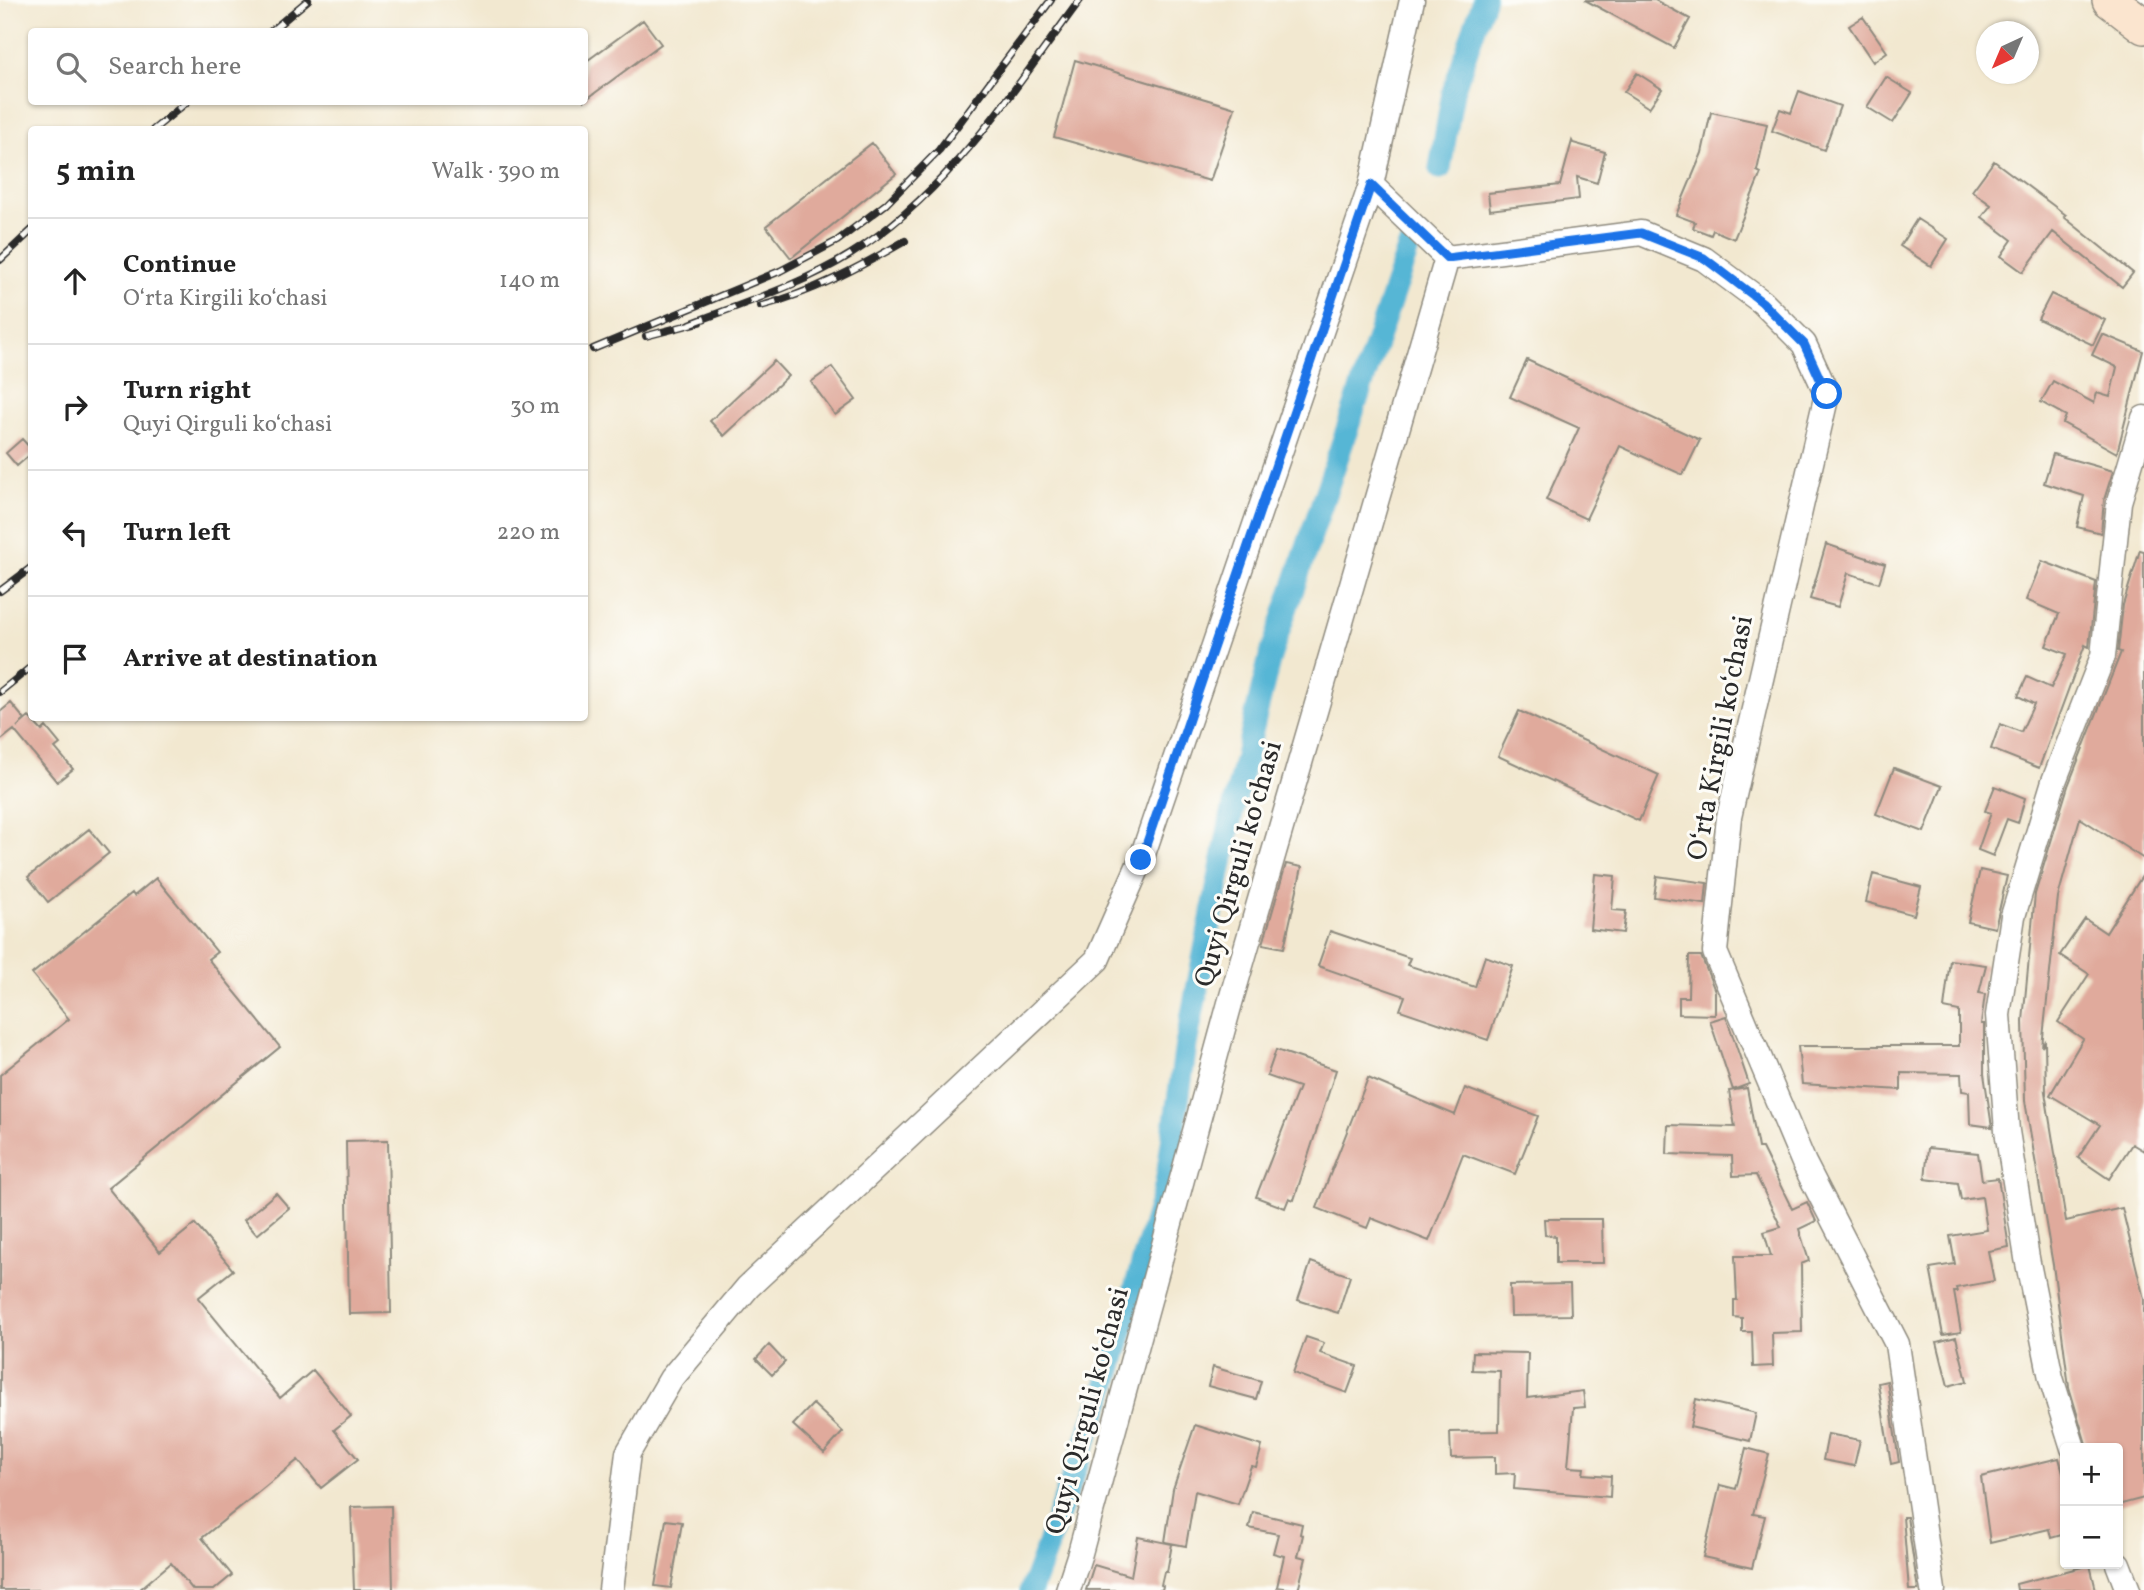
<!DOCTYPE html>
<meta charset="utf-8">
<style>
body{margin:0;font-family:Vollkorn,serif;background:#f2f2f2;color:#222}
.controls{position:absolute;right:21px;bottom:21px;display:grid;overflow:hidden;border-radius:7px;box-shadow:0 2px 5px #0004}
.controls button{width:63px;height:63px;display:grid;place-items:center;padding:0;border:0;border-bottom:2px solid #e0e0e0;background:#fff;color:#222;font:35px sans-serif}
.compass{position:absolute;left:1976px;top:21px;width:63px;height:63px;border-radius:50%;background:#fff;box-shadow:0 2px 5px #0004;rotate:224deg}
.stop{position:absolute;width:21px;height:21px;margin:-16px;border:5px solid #1a73e8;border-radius:50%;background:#fff}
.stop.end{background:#1a73e8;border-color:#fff;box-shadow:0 2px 7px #0008}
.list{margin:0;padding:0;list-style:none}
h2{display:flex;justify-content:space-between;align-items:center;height:91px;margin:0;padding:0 28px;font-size:30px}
h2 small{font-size:23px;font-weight:400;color:#767676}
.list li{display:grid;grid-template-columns:46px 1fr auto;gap:21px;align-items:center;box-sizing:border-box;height:126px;padding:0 28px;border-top:2px solid #e0e0e0}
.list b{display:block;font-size:26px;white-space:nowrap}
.list p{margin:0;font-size:23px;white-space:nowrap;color:#767676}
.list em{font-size:23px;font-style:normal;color:#767676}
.icon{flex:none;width:38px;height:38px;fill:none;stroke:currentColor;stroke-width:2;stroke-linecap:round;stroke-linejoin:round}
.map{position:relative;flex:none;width:2144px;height:1590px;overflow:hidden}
.search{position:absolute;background:#fff;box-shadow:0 2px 5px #0004;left:28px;top:28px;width:560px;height:77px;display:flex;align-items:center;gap:18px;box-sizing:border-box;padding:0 24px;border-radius:7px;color:#767676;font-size:26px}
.panel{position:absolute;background:#fff;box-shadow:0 2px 5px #0004;left:28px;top:126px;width:560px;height:595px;border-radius:7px}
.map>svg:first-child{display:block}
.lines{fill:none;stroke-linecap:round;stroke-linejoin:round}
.canal{stroke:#57b6d5;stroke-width:23}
.building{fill:#e0aa9c}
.street-casing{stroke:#8e8a7e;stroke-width:27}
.secondary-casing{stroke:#8e8a7e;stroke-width:38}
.street{stroke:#fff;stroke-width:24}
.secondary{stroke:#fbe5cf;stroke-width:35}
.rail-casing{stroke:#2b2b2b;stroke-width:8}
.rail{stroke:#fdfcf7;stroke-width:5;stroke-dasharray:16;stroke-linecap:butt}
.route{stroke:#1a73e8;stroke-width:9}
.labels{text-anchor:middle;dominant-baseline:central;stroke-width:6;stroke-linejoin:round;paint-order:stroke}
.street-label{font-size:28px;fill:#2b2b2b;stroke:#fdfcf7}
</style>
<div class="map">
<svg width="2144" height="1590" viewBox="0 0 2144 1590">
<rect width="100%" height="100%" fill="#fdfcf7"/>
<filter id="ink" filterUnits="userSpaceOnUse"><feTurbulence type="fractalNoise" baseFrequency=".0143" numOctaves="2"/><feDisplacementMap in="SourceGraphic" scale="14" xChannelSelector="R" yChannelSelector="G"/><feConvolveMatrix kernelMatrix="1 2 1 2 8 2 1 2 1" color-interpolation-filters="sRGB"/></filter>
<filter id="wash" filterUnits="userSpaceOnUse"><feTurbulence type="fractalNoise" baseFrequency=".00686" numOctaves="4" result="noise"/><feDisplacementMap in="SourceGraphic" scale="28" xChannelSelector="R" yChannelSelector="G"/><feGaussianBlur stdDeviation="1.57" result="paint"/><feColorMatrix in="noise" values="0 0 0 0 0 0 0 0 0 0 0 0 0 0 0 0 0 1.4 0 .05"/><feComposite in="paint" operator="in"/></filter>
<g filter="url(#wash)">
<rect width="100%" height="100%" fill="#f2e8d0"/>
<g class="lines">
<path class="canal" d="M 1440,168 L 1453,92 L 1484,0
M 1031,1590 L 1106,1386 L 1166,1184 L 1186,1045 L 1231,818 L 1270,657 L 1408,249"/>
</g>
<g id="blocks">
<path class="building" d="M 1585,0 L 1655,0 L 1690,19 L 1674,48 Z
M 1863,17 L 1887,52 L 1873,62 L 1849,26 Z
M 643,20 L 661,44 L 584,101 L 584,63 Z
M 1075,60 L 1235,108 L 1210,181 L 1054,137 Z
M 1637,73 L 1662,89 L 1649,108 L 1624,92 Z
M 1886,77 L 1912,93 L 1893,123 L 1867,107 Z
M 1799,91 L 1840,106 L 1824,150 L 1772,131 L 1780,109 L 1791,113 Z
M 1711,112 L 1767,124 L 1757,171 L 1761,173 L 1734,239 L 1713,230 L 1711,235 L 1693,228 L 1695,222 L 1676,215 L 1702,153 Z
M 1572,141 L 1573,143 L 1605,152 L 1597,183 L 1577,177 L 1579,199 L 1490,210 L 1488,193 L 1560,185 Z
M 872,143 L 896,174 L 791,258 L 766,226 Z
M 1994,161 L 2066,215 L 2064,217 L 2133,273 L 2122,287 L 2053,232 L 2023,272 L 2001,256 L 2012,240 L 1982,217 L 1991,205 L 1972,191 Z
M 1917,219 L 1948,239 L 1931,266 L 1900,246 Z
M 2051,294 L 2105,320 L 2093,345 L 2038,319 Z
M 2102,334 L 2143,351 L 2117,453 L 2063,423 L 2066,416 L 2041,402 L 2053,381 L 2094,403 L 2097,393 L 2110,397 L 2117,367 L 2092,355 Z
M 1527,360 L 1700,440 L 1683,475 L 1620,446 L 1586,519 L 1546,500 L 1579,428 L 1510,397 Z
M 774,361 L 788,376 L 724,436 L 710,421 Z
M 832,367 L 856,400 L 835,415 L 811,382 Z
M 22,439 L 32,450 L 32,453 L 17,466 L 6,453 Z
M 2053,454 L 2113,471 L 2104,500 L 2101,533 L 2077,527 L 2084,496 L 2044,483 Z
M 1826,544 L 1885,564 L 1879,583 L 1848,573 L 1838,607 L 1810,599 Z
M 2140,550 L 2144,551 L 2144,859 L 2080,818 L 2058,897 L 2042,1047 L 2045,1042 L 2046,1093 L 2045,1092 L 2066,1221 L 2122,1208 L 2144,1299 L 2144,1498 L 2118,1505 L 2118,1448 L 2087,1447 L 2069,1387 L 2053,1265 L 2025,1101 L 2023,1021 L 2035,894 L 2068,786 L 2121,652 L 2118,651 L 2123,605 Z
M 2042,561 L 2096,582 L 2089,647 L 2085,645 L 2039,768 L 1991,749 L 2000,724 L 2021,732 L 2034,704 L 2018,696 L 2027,677 L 2051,688 L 2067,654 L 2046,646 L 2059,614 L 2026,600 Z
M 11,703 L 25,720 L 17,727 L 29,717 L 42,731 L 46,727 L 60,744 L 55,748 L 73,769 L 57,782 L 14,730 L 0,741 L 0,712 Z
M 1519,711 L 1659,775 L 1639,821 L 1498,756 Z
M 1894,768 L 1942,786 L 1924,832 L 1876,814 Z
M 1995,786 L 2025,798 L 2018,823 L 2007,819 L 1993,856 L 1978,850 L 1991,813 L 1985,811 Z
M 89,829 L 109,853 L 48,902 L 28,877 Z
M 1286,864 L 1302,867 L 1284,948 L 1263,944 Z
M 1980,870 L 2007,876 L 1995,928 L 1968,922 Z
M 2144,873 L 2144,1151 L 2132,1144 L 2109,1179 L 2078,1158 L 2100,1125 L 2050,1095 L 2083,1039 L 2058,1022 L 2089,974 L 2060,955 L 2085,919 L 2106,933 Z
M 1595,874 L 1615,876 L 1612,910 L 1626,911 L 1623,933 L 1590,929 Z
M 1873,874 L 1921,887 L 1914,915 L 1866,902 Z
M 1657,876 L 1707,883 L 1705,904 L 1654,897 Z
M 156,878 L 217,952 L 208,959 L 280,1047 L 108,1188 L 160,1252 L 195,1224 L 233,1270 L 198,1298 L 280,1398 L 313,1370 L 351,1416 L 334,1430 L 358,1459 L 321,1488 L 298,1460 L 202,1538 L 232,1575 L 214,1590 L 193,1590 L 171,1563 L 139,1590 L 0,1590 L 0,1075 L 69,1019 L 32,974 L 132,893 L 134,896 Z
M 1330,931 L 1410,958 L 1407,965 L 1475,987 L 1485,956 L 1513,966 L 1488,1040 L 1400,1010 L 1405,996 L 1318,966 Z
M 1689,956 L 1701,956 L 1715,991 L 1715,1015 L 1679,1014 L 1679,997 L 1688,997 Z
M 1950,960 L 1986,965 L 1979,993 L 1985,994 L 1981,1024 L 1984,1024 L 1984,1074 L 1992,1127 L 1970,1124 L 1969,1092 L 1962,1091 L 1961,1074 L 1901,1073 L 1901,1090 L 1802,1084 L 1798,1046 L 1959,1046 L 1959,1011 L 1944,1008 Z
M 1726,1016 L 1749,1084 L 1733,1090 L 1710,1021 Z
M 1276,1050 L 1336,1070 L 1294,1200 L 1289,1198 L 1285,1208 L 1256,1197 L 1299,1087 L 1267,1076 Z
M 1368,1078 L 1455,1115 L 1465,1088 L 1538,1116 L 1515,1174 L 1463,1154 L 1429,1241 L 1371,1218 L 1367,1228 L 1317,1208 Z
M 1747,1088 L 1758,1148 L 1762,1148 L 1792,1209 L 1807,1202 L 1816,1221 L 1799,1229 L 1809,1261 L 1801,1264 L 1802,1332 L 1772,1333 L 1773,1366 L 1753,1367 L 1752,1332 L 1742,1332 L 1742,1318 L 1734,1317 L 1734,1300 L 1737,1300 L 1735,1256 L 1771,1256 L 1764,1232 L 1781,1227 L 1756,1175 L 1733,1176 L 1732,1156 L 1667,1154 L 1668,1125 L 1735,1127 L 1729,1091 Z
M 388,1140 L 391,1313 L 349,1314 L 346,1141 Z
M 1928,1148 L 1978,1153 L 1982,1180 L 1998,1178 L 2009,1247 L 1988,1251 L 1994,1281 L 1956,1288 L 1957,1292 L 1954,1292 L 1961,1332 L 1943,1335 L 1930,1268 L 1955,1264 L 1950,1236 L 1987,1230 L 1982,1197 L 1961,1200 L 1958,1183 L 1925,1179 Z
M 276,1193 L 289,1208 L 257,1235 L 244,1220 Z
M 1544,1219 L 1602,1219 L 1603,1263 L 1556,1263 L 1556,1236 L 1545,1235 Z
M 1311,1262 L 1350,1276 L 1338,1313 L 1298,1300 Z
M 1570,1284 L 1571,1315 L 1511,1316 L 1510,1285 Z
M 1306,1337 L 1324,1343 L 1320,1353 L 1357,1366 L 1347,1393 L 1293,1373 Z
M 1956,1337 L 1967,1381 L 1948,1386 L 1937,1342 Z
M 769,1345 L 785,1362 L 772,1375 L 756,1359 Z
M 1473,1352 L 1528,1353 L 1527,1398 L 1583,1391 L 1585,1407 L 1573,1408 L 1568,1467 L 1584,1468 L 1583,1474 L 1611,1476 L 1610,1497 L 1514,1489 L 1515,1473 L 1495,1474 L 1495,1457 L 1451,1458 L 1450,1432 L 1499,1431 L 1500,1371 L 1472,1370 Z
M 1213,1367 L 1261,1381 L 1256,1399 L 1208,1386 Z
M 1887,1381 L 1899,1462 L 1891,1464 L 1878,1383 Z
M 1696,1399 L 1756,1413 L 1750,1441 L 1690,1427 Z
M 813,1404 L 843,1432 L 824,1453 L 793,1425 Z
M 1195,1425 L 1262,1446 L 1256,1467 L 1251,1466 L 1238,1504 L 1195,1491 L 1186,1546 L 1165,1542 L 1173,1489 Z
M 1828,1434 L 1860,1440 L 1854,1466 L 1823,1460 Z
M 1746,1448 L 1769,1454 L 1753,1514 L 1765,1516 L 1752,1568 L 1703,1557 L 1720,1485 L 1736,1489 Z
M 2059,1458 L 2065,1479 L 2065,1534 L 2051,1538 L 2049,1529 L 1990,1543 L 1981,1477 Z
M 391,1506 L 393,1590 L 354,1590 L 351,1507 Z
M 1253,1512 L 1302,1524 L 1300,1534 L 1303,1535 L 1298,1556 L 1306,1558 L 1298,1590 L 1277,1587 L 1284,1556 L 1273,1553 L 1278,1534 L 1249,1528 Z
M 1903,1517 L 1907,1517 L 1918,1590 L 1909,1590 Z
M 666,1520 L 682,1522 L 671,1588 L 655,1586 Z
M 1138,1537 L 1172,1544 L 1167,1572 L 1164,1572 L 1161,1585 L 1163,1586 L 1162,1590 L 1086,1590 L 1094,1565 L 1131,1576 Z
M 2090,1565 L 2096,1590 L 2017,1590 L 2016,1584 Z"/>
</g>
</g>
<g filter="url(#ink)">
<use href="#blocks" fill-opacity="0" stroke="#8e8a7e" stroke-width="2"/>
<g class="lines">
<defs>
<path id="street" d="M 1447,258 L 1641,233 L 1704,259 L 1762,302 L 1804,344 L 1827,394 L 1729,817 L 1715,952 L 1804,1163 L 1897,1344 L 1933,1590
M 2073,1448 L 2051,1378 L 2027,1258 L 2007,1131 L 1998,1015 L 2013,916 L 2054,781 L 2103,656 L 2119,502 L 2144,418
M 2118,1564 L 2128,1590
M 611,1590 L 628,1453 L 671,1379 L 748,1287 L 1097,960 L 1141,860 L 1371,185 L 1412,0
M 1068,1590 L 1080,1553 L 1230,1003 L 1447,258 L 1371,185"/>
<path id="secondary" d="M 2110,0 L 2144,26"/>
</defs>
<use href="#street" class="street-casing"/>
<use href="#secondary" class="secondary-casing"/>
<use href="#street" class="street"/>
<use href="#secondary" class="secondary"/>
<defs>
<path id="rail" d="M 270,32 L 308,0
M 153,130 L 187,102
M 0,260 L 32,230
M 761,306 C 813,292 858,268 905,241
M 690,324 C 744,303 801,285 851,254 C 949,193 1012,91 1080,0
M 646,336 L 700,322
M 593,349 L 780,271 L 837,241 L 886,204 L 939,150 L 1051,0
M 0,591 L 32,567
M 0,692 L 32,666"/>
</defs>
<use href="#rail" class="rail-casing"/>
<use href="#rail" class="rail"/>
</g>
</g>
<g class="lines" filter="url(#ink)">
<path class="route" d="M 1141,860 L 1371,185 L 1447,258 L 1641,233 L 1704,258 L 1762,302 L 1804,344 L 1827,394"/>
</g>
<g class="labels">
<g class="street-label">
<text transform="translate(1721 738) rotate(-79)">Oʻrta Kirgili koʻchasi</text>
<text transform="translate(1239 864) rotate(-74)">Quyi Qirguli koʻchasi</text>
<text transform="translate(1088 1411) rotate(-75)">Quyi Qirguli koʻchasi</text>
</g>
</g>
</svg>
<div class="controls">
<button>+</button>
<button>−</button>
</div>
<svg class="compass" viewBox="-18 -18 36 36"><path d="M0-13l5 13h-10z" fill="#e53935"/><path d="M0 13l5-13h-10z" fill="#767676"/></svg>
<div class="stop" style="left:1827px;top:394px"></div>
<div class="stop end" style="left:1141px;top:860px"></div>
<div class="search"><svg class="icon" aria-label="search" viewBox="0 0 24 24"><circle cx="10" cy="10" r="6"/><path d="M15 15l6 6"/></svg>Search here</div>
<section class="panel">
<h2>5 min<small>Walk · 390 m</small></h2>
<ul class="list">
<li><svg class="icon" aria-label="ahead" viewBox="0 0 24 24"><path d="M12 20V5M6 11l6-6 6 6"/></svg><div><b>Continue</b><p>Oʻrta Kirgili koʻchasi</p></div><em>140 m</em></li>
<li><svg class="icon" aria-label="right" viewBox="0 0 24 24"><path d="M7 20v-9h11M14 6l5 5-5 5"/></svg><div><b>Turn right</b><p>Quyi Qirguli koʻchasi</p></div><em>30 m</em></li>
<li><svg class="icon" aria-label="left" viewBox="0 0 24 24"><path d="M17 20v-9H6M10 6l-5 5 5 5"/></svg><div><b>Turn left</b></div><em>220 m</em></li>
<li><svg class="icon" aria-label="arrive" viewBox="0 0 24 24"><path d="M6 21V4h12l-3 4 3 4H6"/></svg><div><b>Arrive at destination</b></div></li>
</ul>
</section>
</div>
